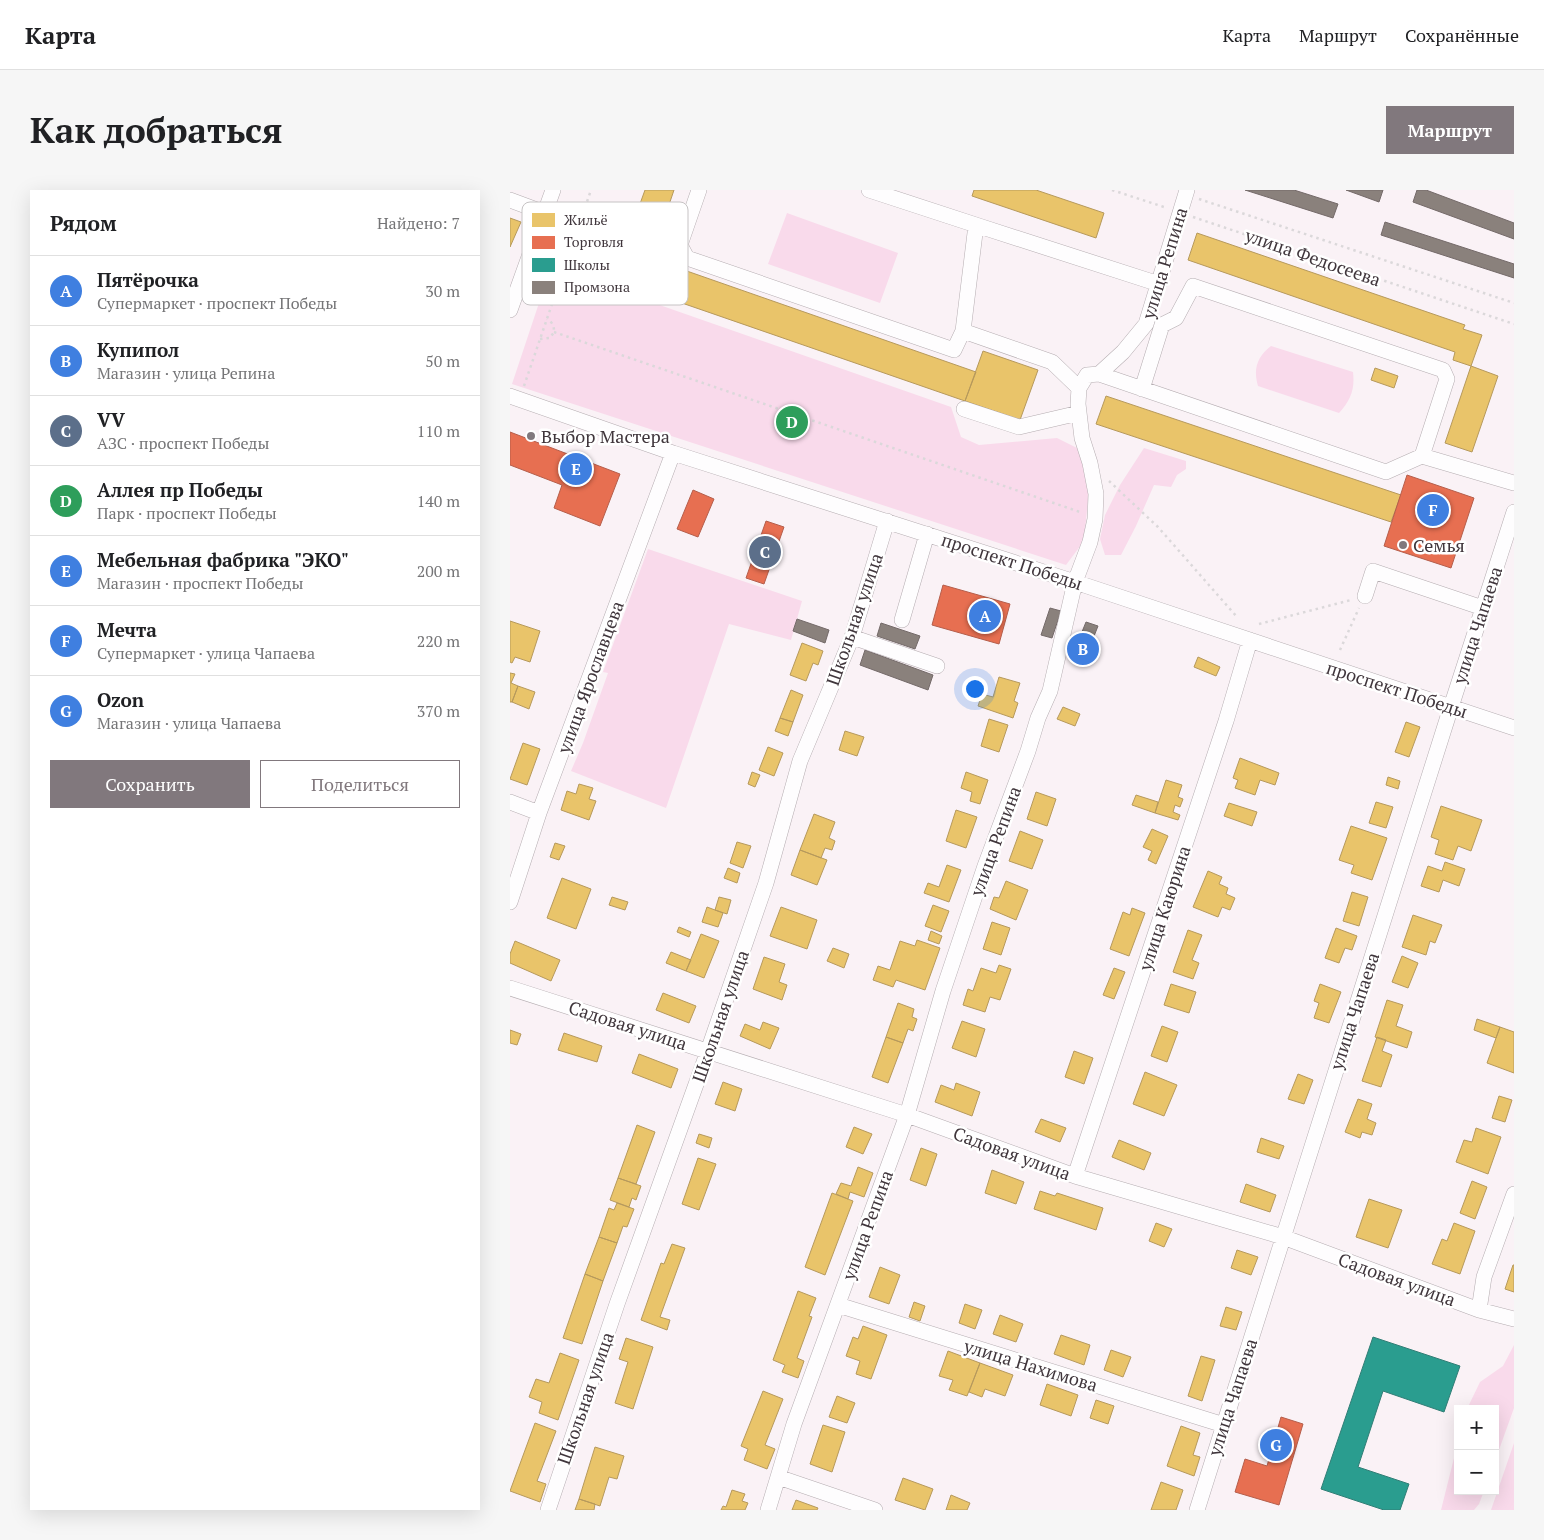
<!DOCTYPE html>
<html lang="ru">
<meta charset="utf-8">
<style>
body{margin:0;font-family:"PT Serif",serif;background:#f6f6f6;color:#202124}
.controls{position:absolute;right:15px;bottom:15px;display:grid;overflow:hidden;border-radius:0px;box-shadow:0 5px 20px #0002}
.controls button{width:45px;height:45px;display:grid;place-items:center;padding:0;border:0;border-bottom:1px solid #e0e0e0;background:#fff;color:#202124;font:25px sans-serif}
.you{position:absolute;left:464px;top:498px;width:18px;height:18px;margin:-12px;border:4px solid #fff;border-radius:50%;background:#1a73e8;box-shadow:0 0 0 8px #1a73e833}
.badge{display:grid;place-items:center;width:32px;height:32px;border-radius:50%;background:#81787d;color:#fff;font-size:16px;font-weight:700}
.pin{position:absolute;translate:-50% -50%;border:2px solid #fff;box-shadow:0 1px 5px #0006}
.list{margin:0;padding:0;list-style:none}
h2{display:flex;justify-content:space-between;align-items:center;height:65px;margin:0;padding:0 20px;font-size:21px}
h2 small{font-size:16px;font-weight:400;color:#757577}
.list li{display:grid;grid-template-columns:32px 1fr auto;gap:15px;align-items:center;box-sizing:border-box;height:70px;padding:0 20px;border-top:1px solid #e0e0e0}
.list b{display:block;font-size:19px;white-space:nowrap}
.list p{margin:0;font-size:16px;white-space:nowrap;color:#757577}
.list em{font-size:16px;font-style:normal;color:#757577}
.actions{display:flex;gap:10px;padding:15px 20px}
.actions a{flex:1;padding:11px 0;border:1px solid #81787d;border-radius:0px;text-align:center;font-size:18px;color:#81787d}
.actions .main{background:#81787d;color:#fff}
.map{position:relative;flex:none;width:1004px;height:1320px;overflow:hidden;border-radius:0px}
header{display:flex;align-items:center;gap:30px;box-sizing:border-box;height:70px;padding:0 25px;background:#fff;border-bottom:1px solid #e0e0e0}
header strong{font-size:24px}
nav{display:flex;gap:28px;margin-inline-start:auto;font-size:18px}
.intro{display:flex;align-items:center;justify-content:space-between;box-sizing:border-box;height:120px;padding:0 30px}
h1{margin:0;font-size:35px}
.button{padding:12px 22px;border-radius:0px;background:#81787d;color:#fff;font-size:18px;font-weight:700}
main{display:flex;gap:30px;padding:0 30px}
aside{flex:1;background:#fff;border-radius:0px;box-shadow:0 5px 20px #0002}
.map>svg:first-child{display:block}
.green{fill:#f9daeb}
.homes{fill:#e9c46a;stroke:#b6995c}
.shops{fill:#e76f51;stroke:#b55e4b}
.schools{fill:#2a9d8f;stroke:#317e76}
.industry{fill:#8a817c;stroke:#746a69}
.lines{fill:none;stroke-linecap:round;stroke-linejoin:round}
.minor-casing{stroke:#b5adb1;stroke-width:16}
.path{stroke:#dbd8da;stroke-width:2.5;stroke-dasharray:2.5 4;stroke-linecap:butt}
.minor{stroke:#fefdfe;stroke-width:15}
.poi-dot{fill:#81787d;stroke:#fff;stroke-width:2}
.labels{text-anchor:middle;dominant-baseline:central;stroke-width:5;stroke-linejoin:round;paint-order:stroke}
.street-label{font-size:18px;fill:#40363c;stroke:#fff}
.poi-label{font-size:18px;fill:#40363c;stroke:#fff;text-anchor:start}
.key{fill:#fff;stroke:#c6c3c4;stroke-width:1}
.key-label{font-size:14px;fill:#40363c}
</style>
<header>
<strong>Карта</strong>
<nav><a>Карта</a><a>Маршрут</a><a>Сохранённые</a></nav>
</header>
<div class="intro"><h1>Как добраться</h1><a class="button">Маршрут</a></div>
<main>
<aside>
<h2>Рядом<small>Найдено: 7</small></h2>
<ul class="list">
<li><span class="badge" style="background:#3f7fe0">A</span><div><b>Пятёрочка</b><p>Супермаркет · проспект Победы</p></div><em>30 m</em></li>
<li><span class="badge" style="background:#3f7fe0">B</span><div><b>Купипол</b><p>Магазин · улица Репина</p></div><em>50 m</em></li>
<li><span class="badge" style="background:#5c6f8a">C</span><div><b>VV</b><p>АЗС · проспект Победы</p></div><em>110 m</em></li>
<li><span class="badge" style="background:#2e9e5b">D</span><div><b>Аллея пр Победы</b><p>Парк · проспект Победы</p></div><em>140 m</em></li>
<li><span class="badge" style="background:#3f7fe0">E</span><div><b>Мебельная фабрика &quot;ЭКО&quot;</b><p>Магазин · проспект Победы</p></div><em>200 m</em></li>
<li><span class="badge" style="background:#3f7fe0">F</span><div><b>Мечта</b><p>Супермаркет · улица Чапаева</p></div><em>220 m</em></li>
<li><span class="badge" style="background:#3f7fe0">G</span><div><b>Ozon</b><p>Магазин · улица Чапаева</p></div><em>370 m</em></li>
</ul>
<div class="actions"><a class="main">Сохранить</a><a>Поделиться</a></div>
</aside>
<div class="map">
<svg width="1004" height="1320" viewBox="0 0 1004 1320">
<rect width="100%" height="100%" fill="#faf2f6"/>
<path class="green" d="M 277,23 L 388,63 L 370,113 L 258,74 Z
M 41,77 L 441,217 L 451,247 L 469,255 L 547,248 L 569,259 L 579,299 L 574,351 L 556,375 L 2,194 Z
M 761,156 L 843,182 C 845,199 841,210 829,223 L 748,196 C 743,179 747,167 761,156 Z
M 634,258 L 676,271 L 676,279 L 667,285 L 661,297 L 644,295 L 626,336 L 611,365 L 595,365 L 590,349 L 595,325 L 610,295 Z
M 138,359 L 292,411 L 281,450 L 219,434 L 156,618 L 61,581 L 73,553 L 98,483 L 93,482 Z
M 1004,1155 L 1004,1218 L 985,1271 L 985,1219 L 957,1219 L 970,1192 L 993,1176 Z
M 948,1252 L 948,1301 L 974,1301 L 969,1314 L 964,1320 L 931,1320 Z
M 1004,1253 L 1004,1320 L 981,1320 Z"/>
<path class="homes" d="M 135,0 L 164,0 L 145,56 L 155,60 L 151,72 L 466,182 L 455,211 L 117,94 L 132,51 L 118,47 Z
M 464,0 L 526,0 L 594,23 L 586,48 L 462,6 Z
M 0,28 L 11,32 L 0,57 Z
M 687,43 L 955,135 L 953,139 L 972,145 L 961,176 L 943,170 L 945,162 L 678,70 Z
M 473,161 L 528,180 L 510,230 L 455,211 Z
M 961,176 L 988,186 L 962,262 L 935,253 Z
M 865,178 L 888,186 L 884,198 L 861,190 Z
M 596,206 L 891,305 L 881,332 L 586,234 Z
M 0,431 L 30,441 L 20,472 L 5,467 L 2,473 L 0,472 Z
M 292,453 L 313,461 L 308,475 L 303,473 L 296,491 L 280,485 Z
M 688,467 L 710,477 L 706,486 L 684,477 Z
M 0,483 L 5,484 L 1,493 L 8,496 L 2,512 L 0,512 Z
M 489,487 L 510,493 L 504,511 L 508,513 L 503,528 L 468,516 L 472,504 L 483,507 Z
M 8,496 L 25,502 L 19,519 L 2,512 Z
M 281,500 L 293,505 L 283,532 L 270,528 Z
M 553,517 L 570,524 L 565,536 L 547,529 Z
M 270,528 L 283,532 L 278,546 L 265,541 Z
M 479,529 L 498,535 L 489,562 L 471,556 Z
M 896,532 L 910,537 L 899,567 L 885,562 Z
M 335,541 L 354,547 L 347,566 L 329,560 Z
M 13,553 L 30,559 L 17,595 L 0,589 Z
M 258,557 L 273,563 L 264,586 L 249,580 Z
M 730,568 L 769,583 L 765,595 L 750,590 L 745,605 L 725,598 L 728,590 L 723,588 Z
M 242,582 L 250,585 L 245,597 L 238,594 Z
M 456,582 L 478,590 L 470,614 L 460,611 L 462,602 L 451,598 Z
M 878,587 L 890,591 L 888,599 L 876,595 Z
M 656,590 L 672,595 L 668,607 L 673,609 L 670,617 L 665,615 L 663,622 L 670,625 L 668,630 L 645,623 Z
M 69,594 L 83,598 L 79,609 L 86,611 L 79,630 L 51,620 L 57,601 L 66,604 Z
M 526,602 L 546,609 L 537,636 L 517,629 Z
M 626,605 L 648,612 L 645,623 L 622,615 Z
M 866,612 L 883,617 L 876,638 L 859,633 Z
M 719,613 L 747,622 L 742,636 L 714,626 Z
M 931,616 L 972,630 L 961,661 L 948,656 L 943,670 L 925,664 L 929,650 L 921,647 Z
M 446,620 L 467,627 L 456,658 L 436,651 Z
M 304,624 L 325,632 L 319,648 L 325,651 L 322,660 L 315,658 L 311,668 L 290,660 Z
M 841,636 L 877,648 L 862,690 L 841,683 L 844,675 L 829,670 Z
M 642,639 L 658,646 L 646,674 L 638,670 L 642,661 L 633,657 Z
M 510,641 L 533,650 L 522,679 L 499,671 Z
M 227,652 L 241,656 L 233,678 L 220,673 Z
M 45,653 L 55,656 L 49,670 L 40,667 Z
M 290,660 L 317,670 L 307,695 L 281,685 Z
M 935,672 L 955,679 L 949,696 L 933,690 L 929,702 L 911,696 L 918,676 L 932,681 Z
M 437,675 L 451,680 L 439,712 L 414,703 L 418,693 L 429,697 Z
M 218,678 L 230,683 L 227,693 L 214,688 Z
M 698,681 L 712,687 L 709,694 L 718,698 L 716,704 L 725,708 L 720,720 L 712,717 L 708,727 L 683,717 Z
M 52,688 L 81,699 L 66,739 L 37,728 Z
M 496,691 L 518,700 L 506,730 L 480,719 L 484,707 L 489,708 Z
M 842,702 L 858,707 L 849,736 L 833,731 Z
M 102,707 L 118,712 L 115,720 L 99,715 Z
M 209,707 L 221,710 L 217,724 L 205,720 Z
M 423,715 L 439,721 L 431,742 L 415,736 Z
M 197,717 L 213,723 L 208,737 L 192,732 Z
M 271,717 L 307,730 L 297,759 L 260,746 Z
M 622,718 L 635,723 L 619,766 L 600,759 L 613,722 L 620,725 Z
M 903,725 L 932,735 L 925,753 L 920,751 L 916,765 L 892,757 Z
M 482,732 L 500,738 L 491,765 L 473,759 Z
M 169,737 L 181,742 L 179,747 L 167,742 Z
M 826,738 L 847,746 L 842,760 L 835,758 L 829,773 L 815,768 Z
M 678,740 L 692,745 L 682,770 L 689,773 L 683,789 L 663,782 Z
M 421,741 L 432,746 L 429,754 L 418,750 Z
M 191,744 L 209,751 L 194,788 L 176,781 Z
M 407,750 L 430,758 L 415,800 L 386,790 L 383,797 L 363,790 L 368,776 L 380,780 L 390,751 L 405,756 Z
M 5,751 L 50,770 L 41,791 L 0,773 L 0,764 Z
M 323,758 L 339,764 L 334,778 L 317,771 Z
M 161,762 L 181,770 L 176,781 L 156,773 Z
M 892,766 L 908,773 L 898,798 L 882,792 Z
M 254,767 L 275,774 L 269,792 L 277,795 L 272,810 L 243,799 Z
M 489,775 L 501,779 L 490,810 L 480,807 L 475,822 L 453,815 L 458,799 L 463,801 L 471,778 L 486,783 Z
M 604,778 L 615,782 L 604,809 L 593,805 Z
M 661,794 L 686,802 L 679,823 L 654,815 Z
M 810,794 L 831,802 L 819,833 L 804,828 L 809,813 L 804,811 Z
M 153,803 L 186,816 L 179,833 L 146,820 Z
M 877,810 L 893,815 L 886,836 L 902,842 L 897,858 L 865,847 Z
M 388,813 L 404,819 L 402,827 L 407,829 L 403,841 L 398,839 L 393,853 L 376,847 Z
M 967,829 L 990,837 L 986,848 L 964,840 Z
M 452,831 L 475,839 L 466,867 L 442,858 Z
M 253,832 L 269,838 L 260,859 L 230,846 L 235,834 L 250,840 Z
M 652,836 L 668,842 L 657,872 L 641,866 Z
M 990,837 L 1004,842 L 1004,883 L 977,873 Z
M 0,840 L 11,844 L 7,855 L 0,853 Z
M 54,843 L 92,856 L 87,872 L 48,860 Z
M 376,847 L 393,853 L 378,893 L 362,887 Z
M 867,847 L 876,850 L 872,861 L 882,865 L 871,897 L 852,891 Z
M 564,861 L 583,868 L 574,894 L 555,887 Z
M 129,864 L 168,879 L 161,898 L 122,883 Z
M 635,882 L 667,895 L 654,926 L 623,914 Z
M 788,884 L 803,890 L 794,914 L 778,909 Z
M 213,892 L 232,899 L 225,921 L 205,914 Z
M 446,893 L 470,902 L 462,926 L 425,912 L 431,895 L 444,900 Z
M 989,906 L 1002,910 L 995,932 L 982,928 Z
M 848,909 L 862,914 L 857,929 L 866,933 L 862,945 L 852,942 L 850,948 L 835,942 Z
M 531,929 L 556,938 L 550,952 L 525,942 Z
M 127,935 L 145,942 L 126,994 L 108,988 Z
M 344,937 L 362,944 L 353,964 L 336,957 Z
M 966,938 L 991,947 L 978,984 L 946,972 L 954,950 L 962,952 Z
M 189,944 L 202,948 L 199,958 L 186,953 Z
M 751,948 L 774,956 L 769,969 L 747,962 Z
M 609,950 L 641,963 L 634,980 L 602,967 Z
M 411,958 L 427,964 L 416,996 L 400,990 Z
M 188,968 L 206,974 L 189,1020 L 172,1014 Z
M 348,977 L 363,983 L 354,1007 L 340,1002 L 338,1009 L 326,1004 L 331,993 L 341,996 Z
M 482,980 L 514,992 L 506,1014 L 475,1003 Z
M 108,988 L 131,996 L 126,1010 L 122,1008 L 119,1017 L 100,1010 Z
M 962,991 L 977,997 L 965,1029 L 950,1023 Z
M 736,994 L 766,1005 L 760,1022 L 730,1012 Z
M 530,1001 L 545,1006 L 547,1003 L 593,1018 L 586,1040 L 524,1019 Z
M 322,1003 L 343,1011 L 315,1085 L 295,1077 Z
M 859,1009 L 892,1020 L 878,1058 L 846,1047 Z
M 107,1013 L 124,1019 L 117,1037 L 113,1036 L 107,1053 L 89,1047 L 99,1018 L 104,1020 Z
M 646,1033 L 662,1039 L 654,1057 L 639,1051 Z
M 944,1033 L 965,1041 L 950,1084 L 922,1074 L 932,1049 L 937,1051 Z
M 89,1047 L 107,1053 L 93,1091 L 75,1084 Z
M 162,1054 L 175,1058 L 150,1127 L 160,1130 L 157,1140 L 131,1130 L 151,1073 L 154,1074 Z
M 727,1060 L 748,1067 L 741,1085 L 721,1078 Z
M 1003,1075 L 1004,1075 L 1004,1102 L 995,1099 Z
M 370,1077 L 390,1085 L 379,1114 L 359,1107 Z
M 75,1084 L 93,1091 L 72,1154 L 53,1148 Z
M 288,1101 L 306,1108 L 299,1126 L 302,1127 L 287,1168 L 294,1171 L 288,1188 L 272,1182 L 275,1175 L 263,1170 Z
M 404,1112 L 415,1116 L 410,1131 L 399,1127 Z
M 455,1114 L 472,1120 L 465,1139 L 449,1133 Z
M 716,1117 L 732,1122 L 726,1140 L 710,1136 Z
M 490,1125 L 513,1134 L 506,1152 L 483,1144 Z
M 353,1136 L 377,1145 L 361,1189 L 346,1184 L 350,1171 L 336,1166 L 343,1147 L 348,1149 Z
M 551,1145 L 580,1155 L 574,1175 L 544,1164 Z
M 116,1148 L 143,1157 L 123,1219 L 105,1213 L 118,1172 L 109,1169 Z
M 601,1160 L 621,1167 L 613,1187 L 594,1180 Z
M 438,1161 L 470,1173 L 457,1206 L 439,1200 L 443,1190 L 429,1186 Z
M 50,1163 L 69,1170 L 48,1230 L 29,1223 L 32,1212 L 19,1207 L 26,1189 L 39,1193 Z
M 691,1166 L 705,1170 L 692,1211 L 678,1206 Z
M 470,1173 L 503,1185 L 495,1206 L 475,1199 L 472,1207 L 459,1202 Z
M 537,1194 L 568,1205 L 561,1226 L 530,1215 Z
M 253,1201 L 273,1209 L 255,1255 L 265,1259 L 257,1279 L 234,1270 L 238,1259 L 231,1256 Z
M 327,1206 L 345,1213 L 337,1233 L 319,1227 Z
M 586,1210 L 604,1216 L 598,1234 L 580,1228 Z
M 25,1233 L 46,1241 L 27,1291 L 36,1294 L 30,1312 L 0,1301 Z
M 313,1235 L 335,1242 L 322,1282 L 300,1274 Z
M 671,1236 L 690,1243 L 683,1265 L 690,1267 L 684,1286 L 657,1276 Z
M 85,1257 L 114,1266 L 107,1289 L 99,1287 L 90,1316 L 69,1309 Z
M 393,1288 L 423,1299 L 415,1320 L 385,1310 Z
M 651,1292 L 673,1300 L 666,1320 L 641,1320 Z
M 222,1300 L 235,1304 L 232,1311 L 238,1313 L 235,1320 L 211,1320 L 213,1316 L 216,1317 Z
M 441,1305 L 460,1313 L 457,1320 L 436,1320 Z
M 69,1309 L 85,1314 L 84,1320 L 65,1320 Z
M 286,1310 L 308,1318 L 307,1320 L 282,1320 Z"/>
<path class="shops" d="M 0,242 L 110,284 L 90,336 L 44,318 L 52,295 L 0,275 Z
M 897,285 L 964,308 L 941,378 L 874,356 Z
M 183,300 L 204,309 L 188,347 L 167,339 Z
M 256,331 L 274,337 L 254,394 L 236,388 Z
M 433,395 L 500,414 L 489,454 L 422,435 Z
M 771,1227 L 793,1234 L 769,1315 L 725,1302 L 735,1269 L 757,1276 Z"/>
<path class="schools" d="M 863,1147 L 950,1176 L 934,1222 L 873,1201 L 848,1277 L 899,1294 L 890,1320 L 874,1320 L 811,1299 Z"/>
<path class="industry" d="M 735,0 L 784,0 L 828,14 L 823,28 Z
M 836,0 L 873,0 L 869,12 Z
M 907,0 L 916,0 L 1004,33 L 1004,49 L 903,12 Z
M 875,32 L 1004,74 L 1004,88 L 871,45 Z
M 540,418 L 551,421 L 542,448 L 531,445 Z
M 287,429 L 319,440 L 315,453 L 283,441 Z
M 576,432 L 588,436 L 573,474 L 561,469 Z
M 371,433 L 410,446 L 405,459 L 367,446 Z
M 355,460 L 423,485 L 418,500 L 350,475 Z"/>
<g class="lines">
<defs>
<path id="minor" d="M 189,0 L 170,55 L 177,68 L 444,160 L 453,141
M 359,0 L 466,35 L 453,141 L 542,172 L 569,198
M 0,10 L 35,23
M 466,35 L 649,94
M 0,120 L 43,0
M 589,184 L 876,282 L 912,266 L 1004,293
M 632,199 L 652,135 L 666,128 L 683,96 L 933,180 L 937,189 L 912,266
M 0,206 L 163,263 L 565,392 L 1004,538
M 454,219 L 509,237 L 569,223
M 855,406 L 863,381 L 973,418
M 392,430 L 417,344
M 342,447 L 427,476
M 0,612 L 29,623
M 0,712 L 29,623 L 163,263
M 0,798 L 397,925 L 565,986 L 773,1047 L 969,1120 L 1004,1129
M 565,986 L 716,531 L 740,450
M 328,1115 L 714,1235
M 969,1120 L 974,1087 L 1004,1004
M 268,1287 L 365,1320
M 38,1320 L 107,1114 L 198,861 L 256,693 L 290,571 L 342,447 L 377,331
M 258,1320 L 284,1234 L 397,925 L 433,801 L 475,676 L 518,561 L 528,528 L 540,501 L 565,392 L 580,352 L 585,329 L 586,304 L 580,273 L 572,248 L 568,214 L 569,198 L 577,185 L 589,184 L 613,162 L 636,134 L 677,0
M 687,1320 L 941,517 L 1004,322"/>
</defs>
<use href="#minor" class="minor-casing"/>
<path class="path" d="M 602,0 L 657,18
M 689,9 L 1004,113
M 683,27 L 1004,134
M 44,142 L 570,322
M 30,149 L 40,148 L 44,142 C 44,136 43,133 37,129
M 14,196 L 81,0
M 599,291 L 648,337 L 727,427
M 749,434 L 841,410
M 830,460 L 849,418"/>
<use href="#minor" class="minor"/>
</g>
<g class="poi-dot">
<circle cx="21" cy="246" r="5"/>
<circle cx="893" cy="355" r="5"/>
</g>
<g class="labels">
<g class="street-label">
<text transform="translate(803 67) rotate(19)">улица Федосеева</text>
<text transform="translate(654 73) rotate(-73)">улица Репина</text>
<text transform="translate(502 371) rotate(18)">проспект Победы</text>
<text transform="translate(344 429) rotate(-71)">Школьная улица</text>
<text transform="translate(967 435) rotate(-72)">улица Чапаева</text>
<text transform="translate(80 487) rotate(-70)">улица Ярославцева</text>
<text transform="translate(887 499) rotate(18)">проспект Победы</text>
<text transform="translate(485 651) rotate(-70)">улица Репина</text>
<text transform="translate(654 718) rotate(-72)">улица Каюрина</text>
<text transform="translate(844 821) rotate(-72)">улица Чапаева</text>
<text transform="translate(210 826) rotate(-71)">Школьная улица</text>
<text transform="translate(118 835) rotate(18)">Садовая улица</text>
<text transform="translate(502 963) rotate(20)">Садовая улица</text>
<text transform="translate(357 1035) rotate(-70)">улица Репина</text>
<text transform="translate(887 1089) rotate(20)">Садовая улица</text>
<text transform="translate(521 1175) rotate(17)">улица Нахимова</text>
<text transform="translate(722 1207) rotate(-72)">улица Чапаева</text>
<text transform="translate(75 1208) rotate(-71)">Школьная улица</text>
</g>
<g class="poi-label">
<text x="31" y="246">Выбор Мастера</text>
<text x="903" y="355">Семья</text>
</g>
</g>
<rect x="12" y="12" width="166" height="103" rx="8" class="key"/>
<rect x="22" y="23" width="23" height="14" fill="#e9c46a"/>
<rect x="22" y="46" width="23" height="13" fill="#e76f51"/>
<rect x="22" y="68" width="23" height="14" fill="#2a9d8f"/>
<rect x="22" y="91" width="23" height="13" fill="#8a817c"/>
<g class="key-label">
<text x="54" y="35">Жильё</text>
<text x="54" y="57">Торговля</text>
<text x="54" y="80">Школы</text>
<text x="54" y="102">Промзона</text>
</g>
</svg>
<div class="controls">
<button>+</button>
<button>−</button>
</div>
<div class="you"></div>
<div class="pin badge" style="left:475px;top:426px;background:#3f7fe0">A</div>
<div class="pin badge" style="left:573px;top:459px;background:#3f7fe0">B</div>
<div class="pin badge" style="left:255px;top:362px;background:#5c6f8a">C</div>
<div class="pin badge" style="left:282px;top:232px;background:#2e9e5b">D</div>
<div class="pin badge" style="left:66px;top:279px;background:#3f7fe0">E</div>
<div class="pin badge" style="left:923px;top:320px;background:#3f7fe0">F</div>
<div class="pin badge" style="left:766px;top:1255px;background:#3f7fe0">G</div>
</div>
</main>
